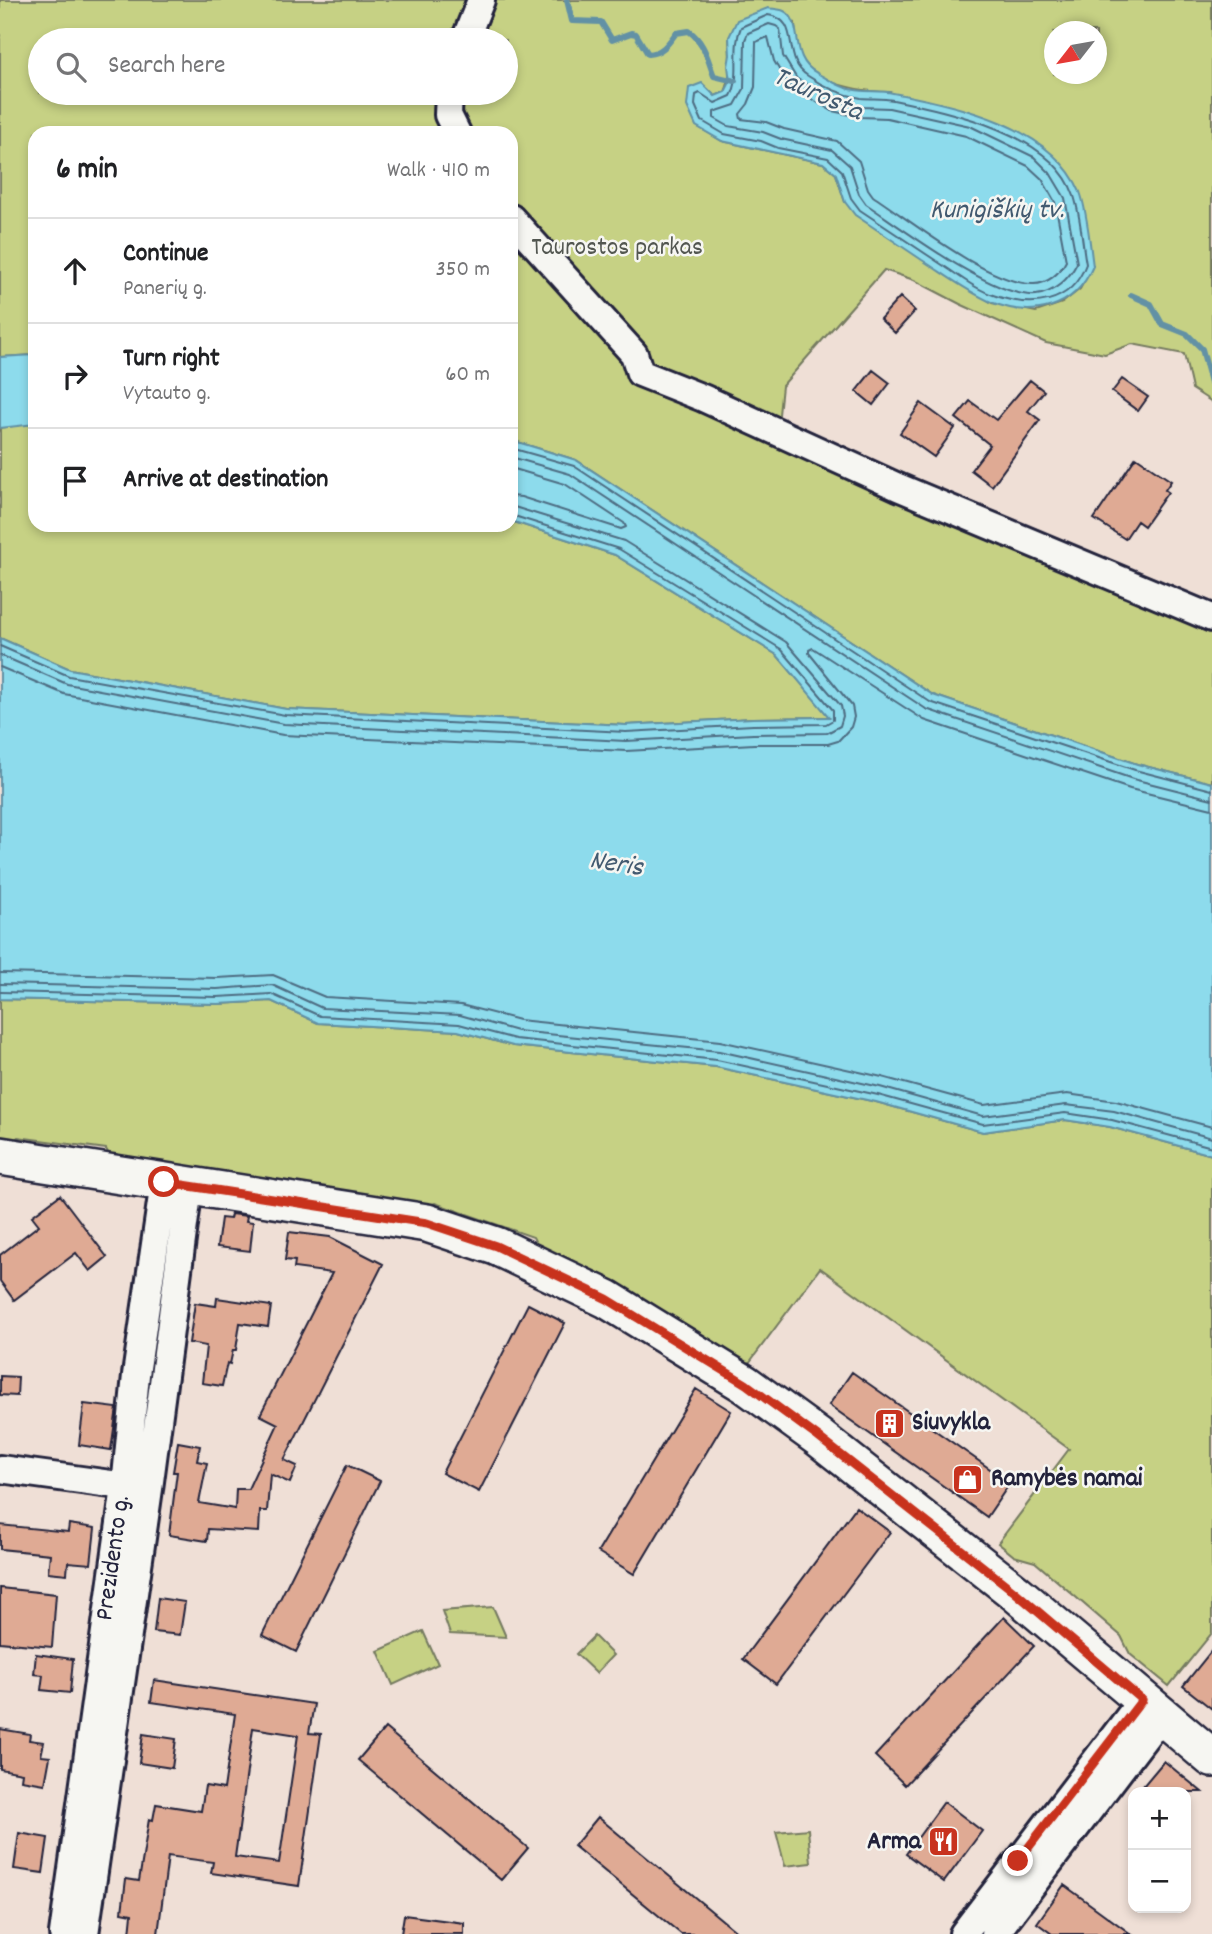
<!DOCTYPE html>
<meta charset="utf-8">
<style>
body{margin:0;font-family:Dekko,sans-serif;background:#f6f6f6;color:#202124}
.controls{position:absolute;right:21px;bottom:21px;display:grid;overflow:hidden;border-radius:14px;box-shadow:0 4px 10px #0003}
.controls button{width:63px;height:63px;display:grid;place-items:center;padding:0;border:0;border-bottom:2px solid #e0e0e0;background:#fff;color:#202124;font:35px sans-serif}
.compass{position:absolute;left:1044px;top:21px;width:63px;height:63px;border-radius:50%;background:#fff;box-shadow:0 4px 10px #0003;rotate:239deg}
.stop{position:absolute;width:21px;height:21px;margin:-16px;border:5px solid #c8321e;border-radius:50%;background:#fff}
.stop.end{background:#c8321e;border-color:#fff;box-shadow:0 2px 7px #0008}
.list{margin:0;padding:0;list-style:none}
h2{display:flex;justify-content:space-between;align-items:center;height:91px;margin:0;padding:0 28px;font-size:30px}
h2 small{font-size:23px;font-weight:400;color:#757577}
.list li{display:grid;grid-template-columns:46px 1fr auto;gap:21px;align-items:center;box-sizing:border-box;height:105px;padding:0 28px;border-top:2px solid #e0e0e0}
.list b{display:block;font-size:26px;white-space:nowrap}
.list p{margin:0;font-size:23px;white-space:nowrap;color:#757577}
.list em{font-size:23px;font-style:normal;color:#757577}
.icon{flex:none;width:38px;height:38px;fill:none;stroke:currentColor;stroke-width:2;stroke-linecap:round;stroke-linejoin:round}
.map{position:relative;flex:none;width:1212px;height:1934px;overflow:hidden}
.search{position:absolute;background:#fff;box-shadow:0 4px 10px #0003;left:28px;top:28px;width:490px;height:77px;display:flex;align-items:center;gap:18px;box-sizing:border-box;padding:0 24px;border-radius:38px;color:#757577;font-size:26px}
.panel{position:absolute;background:#fff;box-shadow:0 4px 10px #0003;left:28px;top:126px;width:490px;height:406px;border-radius:21px}
.map>svg:first-child{display:block}
.green{fill:#c6d184;stroke:#747a60;stroke-width:2;fill-rule:evenodd}
.water{fill:#8ddbec;stroke:#6291a5;stroke-width:2}
.lines{fill:none;stroke-linecap:round;stroke-linejoin:round}
.shore{stroke:#4d6c82;stroke-width:2}
.stream{stroke:#6291a5;stroke-width:6}
.building{fill:#dfaa94;stroke:#22223b;stroke-width:2;fill-rule:evenodd}
.street-casing{stroke:#22223b;stroke-width:32}
.secondary-casing{stroke:#22223b;stroke-width:42}
.street{stroke:#f6f6f2;stroke-width:26}
.secondary{stroke:#f6f6f2;stroke-width:37}
.route{stroke:#c8321e;stroke-width:9}
.labels{text-anchor:middle;dominant-baseline:central;stroke-width:5;stroke-linejoin:round;paint-order:stroke}
.park-label{font-size:26px;fill:#535751;stroke:#f6f6f2}
.poi-label{font-size:26px;font-weight:bold;fill:#22223b;stroke:#f6f6f2;text-anchor:start}
.street-label{font-size:26px;fill:#22223b;stroke:#f6f6f2}
.water-label{font-size:28px;font-style:italic;fill:#425a70;stroke:#f6f6f2}
</style>
<div class="map">
<svg width="1212" height="1934" viewBox="0 0 1212 1934">
<rect width="100%" height="100%" fill="#efdfd6"/>
<filter id="ink" filterUnits="userSpaceOnUse"><feTurbulence type="fractalNoise" baseFrequency=".0143" numOctaves="2"/><feDisplacementMap in="SourceGraphic" scale="14" xChannelSelector="R" yChannelSelector="G"/><feConvolveMatrix kernelMatrix="1 2 1 2 8 2 1 2 1" color-interpolation-filters="sRGB"/></filter>
<g filter="url(#ink)">
<path class="green" d="M 0,0 L 1212,0 L 1212,402 L 1192,389 L 1184,354 L 1132,344 L 1105,354 L 1046,343 L 960,304 L 914,280 L 884,270 L 782,386 L 776,443 L 872,491 L 1212,629 L 1212,783 L 1137,764 L 933,695 L 576,460 L 511,440 L 511,133 L 35,133 L 35,355 L 0,357 ZM 795,23 C 796,32 795,43 798,51 C 811,85 859,91 890,92 L 1093,265 L 1080,289 L 1062,303 L 1036,312 L 992,303 L 845,202 L 836,174 L 823,163 L 722,141 L 697,126 L 707,89 L 715,96 L 725,92 C 731,80 730,51 729,37 ZM 1054,32 L 1096,32 L 1096,74 L 1054,74 ZM 40,40 L 506,40 L 506,93 L 40,93 Z
M 26,424 L 35,424 L 35,525 L 511,525 L 511,521 L 615,555 L 777,655 L 830,717 L 753,718 L 626,725 L 286,709 L 70,669 L 0,638 L 0,428 Z
M 0,999 L 218,1004 L 271,1001 L 318,1023 L 458,1031 L 513,1046 L 716,1067 L 876,1102 L 983,1132 L 1065,1120 L 1110,1127 L 1212,1155 L 1212,1633 L 1169,1686 L 1130,1654 L 1121,1636 L 1035,1562 L 1014,1556 L 998,1543 L 1069,1449 L 820,1268 L 749,1363 L 537,1245 L 533,1237 L 435,1203 L 427,1206 L 111,1158 L 106,1149 L 18,1137 L 9,1144 L 0,1143 Z
M 493,1607 L 506,1637 L 450,1634 L 442,1611 Z
M 423,1631 L 438,1664 L 393,1685 L 378,1651 Z
M 594,1636 L 613,1655 L 596,1673 L 576,1654 Z
M 808,1829 L 811,1863 L 785,1866 L 776,1832 Z"/>
<path class="water" d="M 768,8 C 772,9 779,9 784,11 C 805,21 788,58 817,73 C 826,78 836,85 846,88 C 861,93 878,90 893,93 C 957,105 1052,126 1080,192 C 1087,210 1090,245 1093,266 C 1075,309 1032,319 991,302 C 966,291 944,274 922,260 C 900,245 877,230 855,215 L 845,202 L 836,174 L 823,163 L 722,141 L 696,126 L 687,106 L 689,88 L 702,83 L 715,96 L 725,92 L 730,82 L 728,66 L 730,55 L 729,37 L 737,20 Z
M 35,355 L 35,424 L 0,428 L 0,357 Z
M 511,440 L 576,460 L 933,695 L 1137,764 L 1212,783 L 1212,1155 L 1110,1127 L 1065,1120 L 983,1132 L 876,1102 L 716,1067 L 513,1046 L 458,1031 L 318,1023 L 271,1001 L 218,1004 L 0,999 L 0,638 L 70,669 L 286,709 L 626,725 L 753,718 L 829,717 L 777,655 L 615,555 L 511,521 Z"/>
<g class="lines">
<path class="shore" d="M 768,15 C 803,20 780,59 808,76 C 824,87 842,95 861,98 C 872,99 883,98 893,100 C 951,112 1053,133 1074,196 C 1081,217 1082,243 1086,264 C 1071,305 1032,308 996,296 C 976,290 958,275 941,264 C 914,246 887,228 860,210 L 851,198 L 842,171 L 828,158 L 778,148 L 761,141 L 724,134 L 702,121 L 695,105 L 696,95 L 700,93 L 715,103 L 731,96 C 742,75 731,49 741,27 Z
M 769,24 L 776,26 L 780,29 L 783,56 L 797,79 L 837,101 L 862,107 L 889,108 L 970,126 L 1034,157 L 1050,173 L 1065,198 L 1077,263 C 1069,279 1054,293 1036,295 C 995,299 902,228 866,204 L 859,194 L 850,166 L 832,150 L 781,139 L 763,132 L 728,126 L 714,118 L 714,112 L 735,105 L 744,89 L 745,40 L 748,33 Z
M 768,37 L 774,61 L 789,86 L 832,111 L 860,117 L 887,118 L 966,136 L 1028,166 L 1042,179 L 1055,202 L 1066,261 C 1060,273 1047,285 1032,284 C 988,283 911,221 873,196 L 868,189 L 859,161 L 837,141 L 784,129 L 766,122 L 741,119 L 740,114 L 748,104 L 755,87 L 756,42 Z
M 511,448 L 574,466 L 930,702 L 1135,770 L 1212,790
M 511,457 L 570,474 L 926,709 L 1133,779 L 1212,799
M 511,468 L 565,484 L 624,523 L 626,527 L 621,529 L 521,497 L 511,496
M 0,646 L 69,676 L 285,715 L 626,732 L 753,725 L 826,724 L 833,720 L 833,710 L 781,649 L 619,549 L 511,515
M 0,655 L 67,684 L 284,724 L 626,741 L 753,734 L 827,733 L 840,726 L 843,716 L 841,706 L 786,642 L 624,541 L 511,506
M 0,667 L 64,694 L 283,735 L 626,751 L 754,744 L 828,744 L 838,741 L 851,727 L 854,717 L 852,706 L 809,653 L 809,650 L 813,648 L 924,720 L 1130,789 L 1212,809
M 0,973 L 217,978 L 273,975 L 325,997 L 461,1005 L 519,1020 L 720,1041 L 882,1077 L 984,1105 L 1067,1094 L 1116,1101 L 1212,1127
M 0,984 L 217,989 L 272,985 L 322,1008 L 460,1015 L 517,1031 L 719,1051 L 880,1087 L 983,1116 L 1066,1105 L 1114,1111 L 1212,1138
M 0,992 L 217,997 L 271,994 L 320,1016 L 459,1024 L 515,1039 L 717,1060 L 878,1095 L 983,1124 L 1065,1113 L 1112,1120 L 1212,1147"/>
<path class="stream" d="M 567,0 L 572,21 L 601,22 L 612,40 L 631,33 L 636,34 L 648,54 C 662,53 668,44 676,33 L 689,31 C 705,43 707,58 714,76 L 735,81
M 1131,295 L 1151,304 L 1162,324 L 1187,334 L 1202,349 L 1212,386"/>
</g>
<path class="building" d="M 900,297 L 915,311 L 895,333 L 880,319 Z
M 873,370 L 890,383 L 873,405 L 856,391 Z
M 1122,379 L 1148,397 L 1138,411 L 1112,392 Z
M 1030,380 L 1044,391 L 1028,411 L 1040,420 L 992,486 L 971,470 L 990,445 L 956,418 L 970,401 L 996,420 Z
M 921,403 L 955,428 L 934,457 L 900,433 Z
M 1136,457 L 1171,481 L 1165,490 L 1168,492 L 1144,526 L 1137,521 L 1125,539 L 1094,519 Z
M 60,1195 L 107,1257 L 90,1271 L 76,1253 L 14,1300 L 0,1281 L 0,1255 L 39,1225 L 32,1216 Z
M 231,1214 L 247,1216 L 246,1221 L 253,1222 L 250,1251 L 217,1247 L 221,1218 L 230,1219 Z
M 289,1232 L 330,1237 L 383,1264 L 284,1460 L 297,1466 L 290,1483 L 270,1474 L 267,1511 L 260,1511 L 259,1532 L 208,1529 L 207,1541 L 169,1535 L 177,1472 L 173,1472 L 178,1442 L 200,1446 L 197,1461 L 207,1463 L 199,1503 L 235,1509 L 236,1489 L 248,1489 L 278,1424 L 260,1415 L 332,1273 L 294,1268 L 295,1261 L 285,1260 Z
M 217,1298 L 271,1306 L 268,1327 L 240,1323 L 236,1350 L 233,1350 L 230,1364 L 227,1363 L 222,1386 L 202,1383 L 206,1346 L 189,1343 L 195,1303 L 216,1306 Z
M 528,1304 L 565,1323 L 479,1492 L 442,1473 Z
M 852,1372 L 1010,1483 L 987,1517 L 829,1405 Z
M 0,1376 L 18,1377 L 17,1396 L 0,1395 Z
M 696,1389 L 731,1411 L 634,1574 L 598,1552 Z
M 84,1404 L 117,1408 L 111,1450 L 79,1445 Z
M 347,1465 L 380,1481 L 296,1652 L 262,1635 Z
M 856,1507 L 890,1532 L 776,1684 L 743,1659 Z
M 69,1524 L 95,1528 L 91,1564 L 68,1562 L 67,1574 L 48,1572 L 50,1554 L 0,1549 L 0,1525 L 68,1532 Z
M 0,1588 L 56,1594 L 52,1647 L 0,1642 Z
M 158,1598 L 185,1602 L 180,1635 L 154,1632 Z
M 1004,1617 L 1034,1646 L 905,1785 L 875,1756 Z
M 1212,1650 L 1212,1709 L 1183,1686 Z
M 36,1654 L 73,1659 L 70,1693 L 41,1690 L 43,1675 L 34,1674 Z
M 154,1680 L 314,1704 L 309,1733 L 321,1734 L 299,1886 L 211,1873 L 213,1862 L 168,1856 L 158,1934 L 130,1934 L 132,1914 L 122,1912 L 126,1879 L 139,1881 L 149,1819 L 153,1820 L 156,1804 L 201,1811 L 205,1786 L 224,1789 L 235,1714 L 151,1702 ZM 253,1728 L 298,1735 L 279,1863 L 235,1857 Z
M 385,1728 L 528,1848 L 501,1880 L 358,1760 Z
M 0,1729 L 30,1734 L 29,1740 L 44,1742 L 41,1756 L 50,1757 L 45,1784 L 21,1780 L 22,1773 L 0,1769 Z
M 143,1734 L 176,1739 L 172,1768 L 139,1763 Z
M 1164,1761 L 1202,1792 L 1138,1792 Z
M 944,1802 L 982,1831 L 944,1882 L 906,1854 Z
M 598,1817 L 739,1934 L 681,1934 L 574,1846 Z
M 19,1833 L 48,1838 L 43,1873 L 14,1869 Z
M 1064,1885 L 1131,1934 L 1052,1934 L 1037,1923 Z
M 404,1915 L 464,1923 L 464,1934 L 401,1934 Z"/>
<g class="lines">
<defs>
<path id="street" d="M 465,40 L 481,0
M 449,93 L 448,115 L 457,133
M 511,218 L 634,354 L 640,373 L 703,398 L 898,487 L 1212,618
M 0,1469 L 140,1488
M 63,1934 L 125,1487 L 136,1375 L 164,1182
M 85,1934 L 149,1489 L 189,1187
M 963,1934 L 1142,1700
M 995,1934 L 1161,1716"/>
<path id="secondary" d="M 0,1156 L 427,1223 L 496,1246 L 607,1299 L 745,1384 L 818,1437 L 1015,1592 L 1212,1758"/>
</defs>
<use href="#street" class="street-casing"/>
<use href="#secondary" class="secondary-casing"/>
<use href="#street" class="street"/>
<use href="#secondary" class="secondary"/>
</g>
</g>
<g class="lines" filter="url(#ink)">
<path class="route" d="M 164,1182 L 427,1223 L 496,1246 L 607,1299 L 746,1384 L 818,1437 L 1015,1592 L 1142,1700 L 1018,1861"/>
</g>
<defs>
<symbol id="building-square" viewBox="-11 -11 22 22"><rect x="-9" y="-9" width="18" height="18" rx="4" fill="#c8321e" stroke="#f6f6f2"/><path d="M-4-6H4V6H1V3H-1V6H-4ZM-2.5-4.3h1.7v1.8h-1.7ZM.8-4.3h1.7v1.8H.8ZM-2.5-1h1.7V.8h-1.7ZM.8-1h1.7V.8H.8Z" fill="#fff"/></symbol>
<symbol id="shop-square" viewBox="-11 -11 22 22"><rect x="-9" y="-9" width="18" height="18" rx="4" fill="#c8321e" stroke="#f6f6f2"/><path d="M-5-2.5h2.3a2.7 3.5 0 0 1 5.4 0H5L5.5 6h-11ZM-1.5-2.5h3a1.5 2.3 0 0 0-3 0Z" fill="#fff"/></symbol>
<symbol id="restaurant-square" viewBox="-11 -11 22 22"><rect x="-9" y="-9" width="18" height="18" rx="4" fill="#c8321e" stroke="#f6f6f2"/><path d="M-5-6h1v4h1v-4h1v4h1v-4h1v5L-1.5 .5V6h-2V.5L-5-1ZM5-6V6H3V1.5H1.5Q1.5-4 5-6Z" fill="#fff"/></symbol>
</defs>
<g fill-rule="evenodd">
<use href="#building-square" x="872" y="1406" width="35" height="35"/>
<use href="#shop-square" x="950" y="1462" width="35" height="35"/>
<use href="#restaurant-square" x="926" y="1824" width="35" height="35"/>
</g>
<g class="labels">
<g class="park-label">
<text x="617" y="248">Taurostos parkas</text>
</g>
<g class="poi-label">
<text x="912" y="1423">Siuvykla</text>
<text x="991" y="1479">Ramybės namai</text>
<text x="921" y="1842" text-anchor="end">Arma</text>
</g>
<g class="street-label">
<text transform="translate(114 1558) rotate(-82)">Prezidento g.</text>
</g>
<g class="water-label">
<text transform="translate(817 96) rotate(24)">Taurosta</text>
<text x="997" y="212">Kunigiškių tv.</text>
<text transform="translate(616 866) rotate(9)">Neris</text>
</g>
</g>
</svg>
<div class="controls">
<button>+</button>
<button>−</button>
</div>
<svg class="compass" viewBox="-18 -18 36 36"><path d="M0-13l5 13h-10z" fill="#e53935"/><path d="M0 13l5-13h-10z" fill="#757577"/></svg>
<div class="stop" style="left:164px;top:1182px"></div>
<div class="stop end" style="left:1018px;top:1861px"></div>
<div class="search"><svg class="icon" aria-label="search" viewBox="0 0 24 24"><circle cx="10" cy="10" r="6"/><path d="M15 15l6 6"/></svg>Search here</div>
<section class="panel">
<h2>6 min<small>Walk · 410 m</small></h2>
<ul class="list">
<li><svg class="icon" aria-label="ahead" viewBox="0 0 24 24"><path d="M12 20V5M6 11l6-6 6 6"/></svg><div><b>Continue</b><p>Panerių g.</p></div><em>350 m</em></li>
<li><svg class="icon" aria-label="right" viewBox="0 0 24 24"><path d="M7 20v-9h11M14 6l5 5-5 5"/></svg><div><b>Turn right</b><p>Vytauto g.</p></div><em>60 m</em></li>
<li><svg class="icon" aria-label="arrive" viewBox="0 0 24 24"><path d="M6 21V4h12l-3 4 3 4H6"/></svg><div><b>Arrive at destination</b></div></li>
</ul>
</section>
</div>
